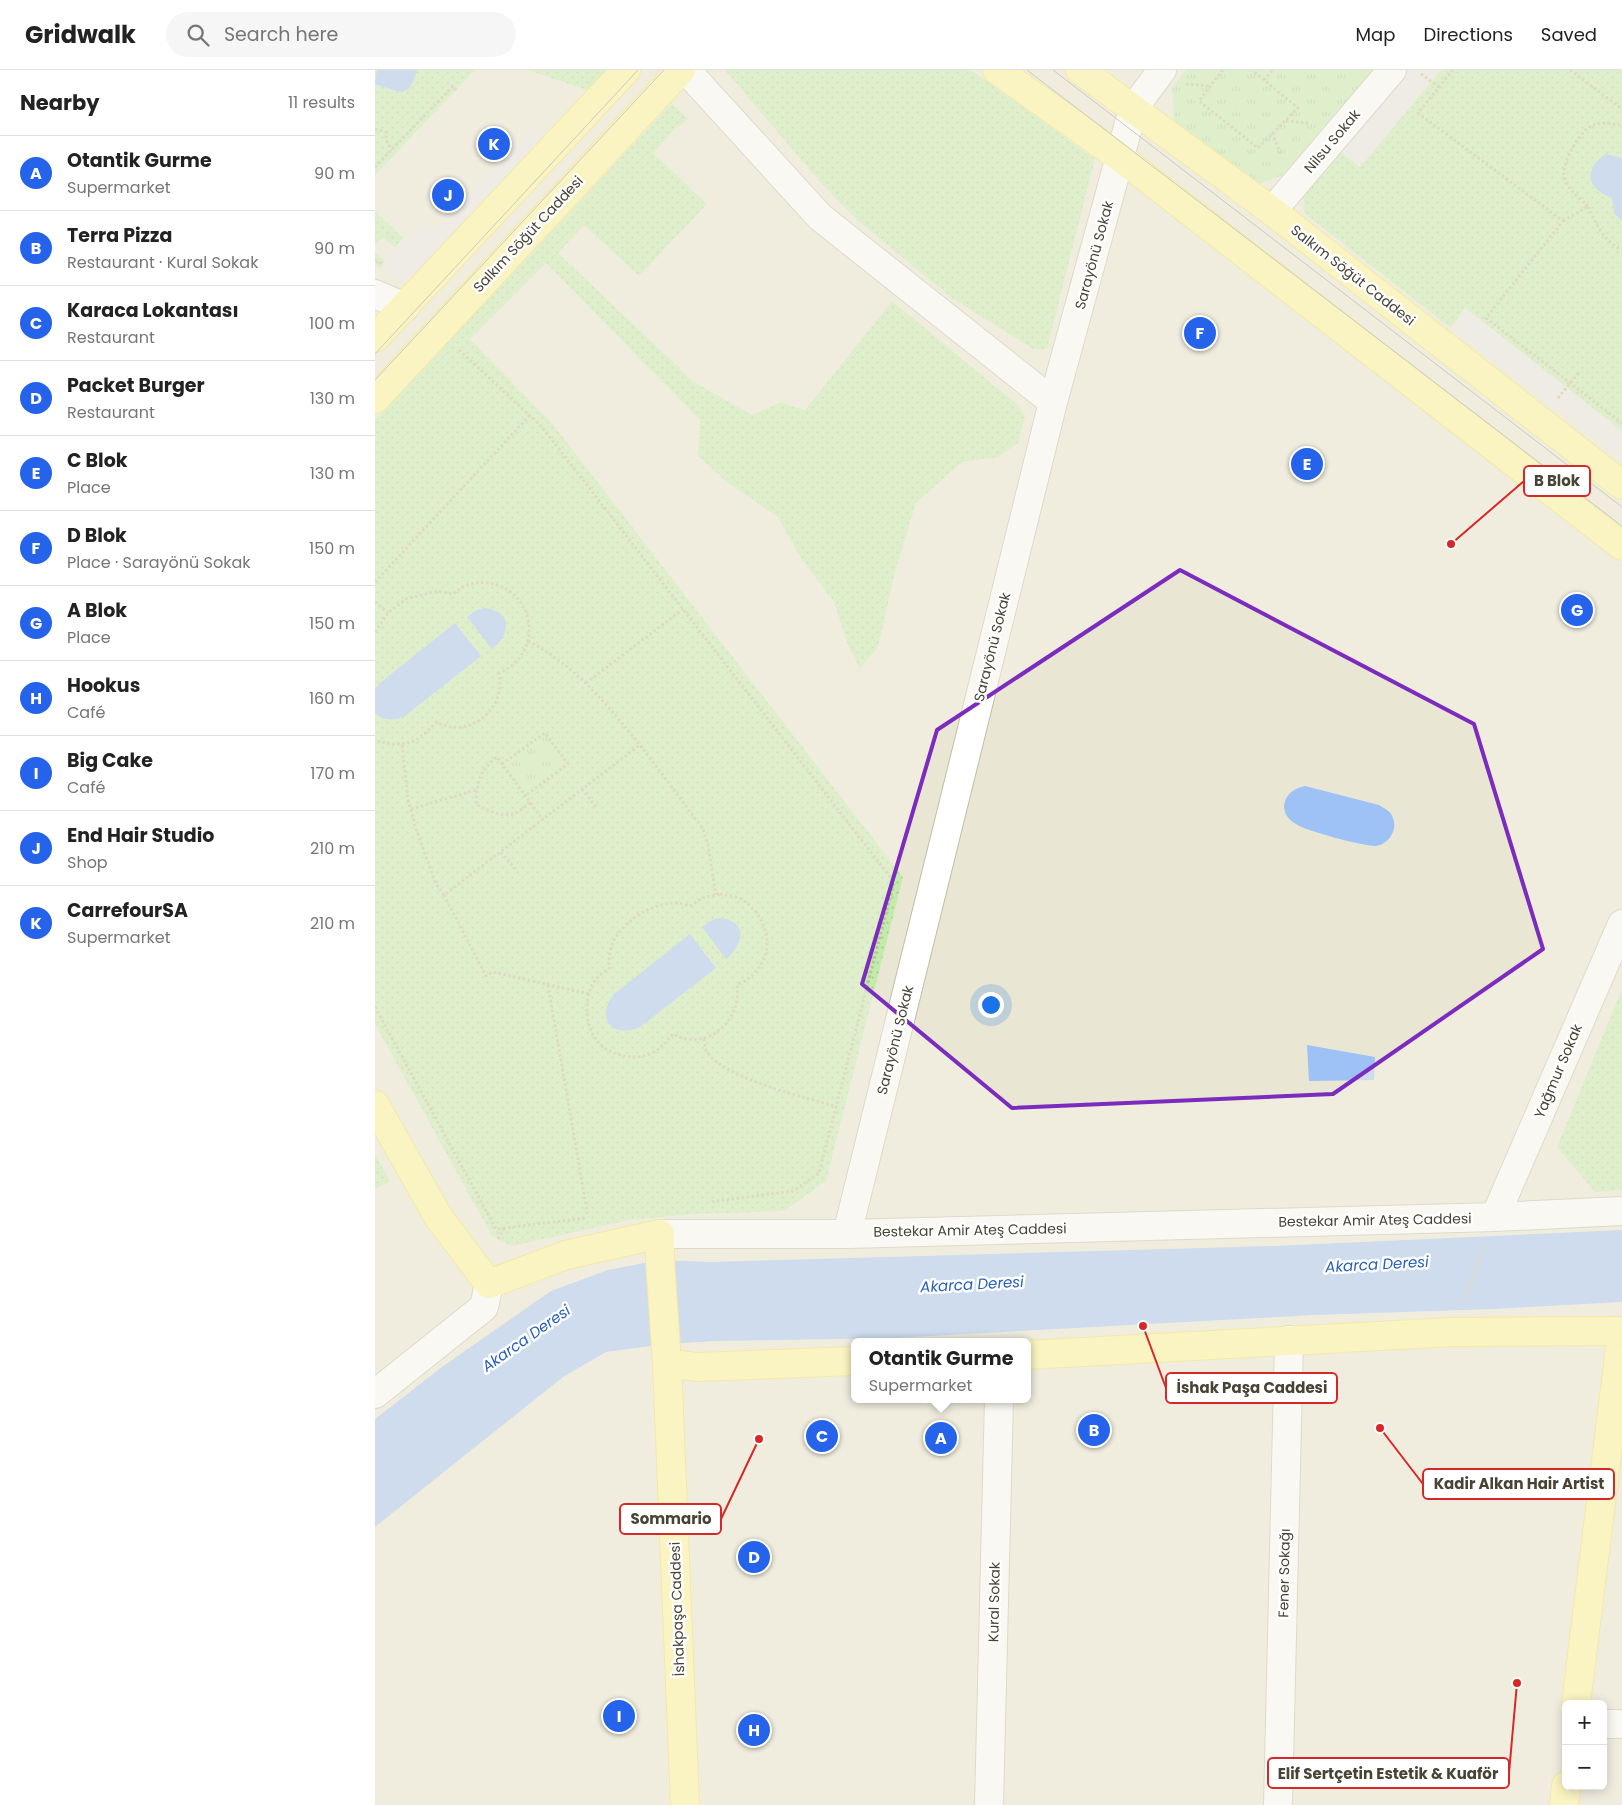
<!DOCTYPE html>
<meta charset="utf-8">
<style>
body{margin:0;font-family:Poppins,sans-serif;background:#f6f6f6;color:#222}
.controls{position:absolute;right:15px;bottom:15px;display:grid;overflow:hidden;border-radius:8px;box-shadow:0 2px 12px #0003}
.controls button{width:45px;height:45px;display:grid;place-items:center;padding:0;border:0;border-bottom:1px solid #e0e0e0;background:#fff;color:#222;font:25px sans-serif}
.you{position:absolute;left:615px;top:934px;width:18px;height:18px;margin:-12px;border:4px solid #fff;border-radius:50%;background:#1a73e8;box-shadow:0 0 0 8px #1a73e833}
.badge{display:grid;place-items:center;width:32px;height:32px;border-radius:50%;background:#2563eb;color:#fff;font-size:16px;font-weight:700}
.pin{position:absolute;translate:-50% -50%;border:2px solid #fff;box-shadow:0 1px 5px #0006}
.popup{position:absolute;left:476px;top:1268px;width:180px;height:65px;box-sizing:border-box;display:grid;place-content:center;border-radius:8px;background:#fff;filter:drop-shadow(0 1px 4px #0005);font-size:16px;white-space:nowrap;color:#767676}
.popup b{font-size:19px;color:#222}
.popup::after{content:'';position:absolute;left:50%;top:100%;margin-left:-10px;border:10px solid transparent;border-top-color:#fff}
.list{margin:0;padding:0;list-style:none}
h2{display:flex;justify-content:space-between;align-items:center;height:65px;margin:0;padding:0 20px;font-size:21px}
h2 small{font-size:16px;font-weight:400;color:#767676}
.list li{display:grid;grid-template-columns:32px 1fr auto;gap:15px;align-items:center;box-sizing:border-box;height:75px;padding:0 20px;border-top:1px solid #e0e0e0}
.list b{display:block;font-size:19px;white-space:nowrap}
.list p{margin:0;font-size:16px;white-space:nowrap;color:#767676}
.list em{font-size:16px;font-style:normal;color:#767676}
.icon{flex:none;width:28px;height:28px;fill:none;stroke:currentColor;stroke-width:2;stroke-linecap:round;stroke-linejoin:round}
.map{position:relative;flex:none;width:1247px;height:1735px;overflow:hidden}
header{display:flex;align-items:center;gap:30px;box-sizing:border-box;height:70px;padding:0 25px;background:#fff;border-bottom:1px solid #e0e0e0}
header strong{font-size:24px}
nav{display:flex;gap:28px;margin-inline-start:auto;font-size:18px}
.search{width:350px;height:45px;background:#f6f6f6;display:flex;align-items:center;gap:12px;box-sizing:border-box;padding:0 18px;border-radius:28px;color:#767676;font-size:19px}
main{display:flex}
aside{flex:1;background:#fff}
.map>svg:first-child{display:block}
.residential{fill:#e9e7d4;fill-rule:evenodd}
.grass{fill:url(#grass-dots)}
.park{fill:url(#park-tufts)}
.parking{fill:#e5e4df}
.water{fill:#9ec1f6}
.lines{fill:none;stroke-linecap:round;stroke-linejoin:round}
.minor-casing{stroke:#c1bda8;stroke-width:30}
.primary-casing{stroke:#edde5d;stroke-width:30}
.path{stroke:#c4bd98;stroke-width:3;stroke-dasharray:2.5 2.5;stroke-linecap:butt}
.minor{stroke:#fff;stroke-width:28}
.primary{stroke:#fff695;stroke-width:28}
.tram{stroke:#979797;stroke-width:1}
.marked{fill:none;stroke:#7b2cbf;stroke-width:4;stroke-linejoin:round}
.labels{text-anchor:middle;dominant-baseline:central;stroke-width:5;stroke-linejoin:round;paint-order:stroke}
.street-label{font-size:14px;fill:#484435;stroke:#fff}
.water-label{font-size:15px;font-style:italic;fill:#265fbc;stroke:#fff}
.leader{fill:none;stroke:#d62828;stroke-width:2}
.callout-dot{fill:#d62828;stroke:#fff;stroke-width:2}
.callout{fill:#fff;stroke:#d62828;stroke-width:2}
.callout-label{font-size:15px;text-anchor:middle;font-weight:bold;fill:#484435}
</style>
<header>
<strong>Gridwalk</strong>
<div class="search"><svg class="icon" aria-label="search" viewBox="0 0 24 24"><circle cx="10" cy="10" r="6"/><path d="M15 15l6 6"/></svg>Search here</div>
<nav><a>Map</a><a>Directions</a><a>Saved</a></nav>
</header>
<main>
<aside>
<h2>Nearby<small>11 results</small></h2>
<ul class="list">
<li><span class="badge">A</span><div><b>Otantik Gurme</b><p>Supermarket</p></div><em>90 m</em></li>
<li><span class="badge">B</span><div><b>Terra Pizza</b><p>Restaurant · Kural Sokak</p></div><em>90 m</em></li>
<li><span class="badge">C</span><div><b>Karaca Lokantası</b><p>Restaurant</p></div><em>100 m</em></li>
<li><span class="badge">D</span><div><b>Packet Burger</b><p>Restaurant</p></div><em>130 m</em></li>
<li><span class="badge">E</span><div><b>C Blok</b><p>Place</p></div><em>130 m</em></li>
<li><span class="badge">F</span><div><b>D Blok</b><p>Place · Sarayönü Sokak</p></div><em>150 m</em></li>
<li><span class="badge">G</span><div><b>A Blok</b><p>Place</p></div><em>150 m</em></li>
<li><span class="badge">H</span><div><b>Hookus</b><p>Café</p></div><em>160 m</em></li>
<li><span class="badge">I</span><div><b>Big Cake</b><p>Café</p></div><em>170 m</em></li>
<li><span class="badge">J</span><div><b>End Hair Studio</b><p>Shop</p></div><em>210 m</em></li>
<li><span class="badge">K</span><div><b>CarrefourSA</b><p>Supermarket</p></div><em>210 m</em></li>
</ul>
</aside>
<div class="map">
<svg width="1247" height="1735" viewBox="0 0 1247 1735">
<defs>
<pattern id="grass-dots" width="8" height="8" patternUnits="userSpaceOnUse" patternTransform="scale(1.25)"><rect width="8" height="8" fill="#c3ecac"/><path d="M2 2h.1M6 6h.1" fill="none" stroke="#a9cc95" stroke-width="1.8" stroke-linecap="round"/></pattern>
<pattern id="park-tufts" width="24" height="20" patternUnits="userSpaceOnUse" patternTransform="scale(1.25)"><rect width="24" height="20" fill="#c3ecac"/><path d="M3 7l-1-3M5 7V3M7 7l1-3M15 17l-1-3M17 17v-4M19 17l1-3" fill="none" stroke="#a9cc95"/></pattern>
</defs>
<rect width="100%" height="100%" fill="#f5f3e7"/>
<path class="residential" d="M 0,0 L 1247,0 L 1247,1735 L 0,1735 ZM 480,1272 L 652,1272 L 652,1329 L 480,1329 ZM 1191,1634 L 1228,1634 L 1228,1716 L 1191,1716 Z"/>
<path class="grass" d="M 0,0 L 100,0 L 0,105 Z
M 152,0 L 234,0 L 215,21 Z
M 350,0 L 596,0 L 720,89 L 672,279 L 658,279 L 577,228 L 481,149 L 445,112 Z
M 1066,0 L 1247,0 L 1247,361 L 1090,238 L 1076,258 L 929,143 L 928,124 L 964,81 L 985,97 Z
M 297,33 L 313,49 L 296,63 L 278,83 L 332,134 L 264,206 L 209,155 L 183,183 L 319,312 L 377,345 L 406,332 L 430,340 L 517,231 L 644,336 L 650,347 L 643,373 L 623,387 L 587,392 L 541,433 L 520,502 L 503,577 L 485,599 L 473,575 L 459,532 L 425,487 L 403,447 L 357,416 L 323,386 L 325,350 L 171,193 L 95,269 L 176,352 L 528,807 L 451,1111 L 409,1141 L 319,1144 L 254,1150 L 137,1176 L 117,1166 L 0,954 L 0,350 Z
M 0,141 L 28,168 L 20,178 L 8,167 L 0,175 Z
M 0,182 L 10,191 L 5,198 L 0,196 Z
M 1247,919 L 1247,1120 L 1220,1122 L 1182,1077 Z
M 0,1084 L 15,1111 L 0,1119 Z"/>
<path class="park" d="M 811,0 L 999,0 L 909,105 L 881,115 L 799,52 L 797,17 Z
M 170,663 L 193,694 L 150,726 L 127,694 Z"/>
<path class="parking" d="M 1033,0 L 1066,0 L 985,97 L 964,81 Z
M 160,57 L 170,67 L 32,216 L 8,194 L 28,168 L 32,171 L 49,153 L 60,162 Z
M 1090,238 L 1247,361 L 1247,389 L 1076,258 Z"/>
<path class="water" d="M 2,0 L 42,0 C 33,31 26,22 0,14 Z
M 1231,84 L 1247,88 L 1247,151 L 1239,143 L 1237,128 C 1232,126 1227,124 1223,120 C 1208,108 1218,92 1231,84 Z
M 109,538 C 138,541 136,564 117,579 L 92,547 L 100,541 Z
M 80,553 L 106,586 L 30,646 C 20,650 9,652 0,643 L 0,619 L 5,613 Z
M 930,716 L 1004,735 C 1010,739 1016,741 1018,748 C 1023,760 1013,775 1000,776 C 988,776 931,761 921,754 C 914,750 909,744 909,736 C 910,724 920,718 930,716 Z
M 344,848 C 374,851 369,874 351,889 L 327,857 L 335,851 Z
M 315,864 L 341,898 L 265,957 C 237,969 220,948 239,924 Z
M 932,975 L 1000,987 L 999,1010 L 934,1011 Z
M 1247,1160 L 1247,1232 L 1118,1239 L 939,1245 L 518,1268 L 340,1271 L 290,1274 L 231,1282 L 188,1307 L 0,1457 L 0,1349 L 67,1297 L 176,1221 L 233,1200 L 285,1190 L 336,1192 L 900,1176 Z"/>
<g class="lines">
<defs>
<path id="minor" d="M 311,0 L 445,147 L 678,332
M 897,141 L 1017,0
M 0,224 L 30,237
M 1120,1147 L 1247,854
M 285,1164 L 472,1164 L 1120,1147 L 1247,1141
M 472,1164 L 678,332 L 758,39 L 787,0
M 0,1324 L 109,1237 L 114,1214
M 1228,1654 L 1247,1654
M 614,1735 L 624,1329
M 903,1735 L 914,1270"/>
<path id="primary" d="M 622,0 L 746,88 L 1247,476
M 705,0 L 897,141 L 1247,415
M 0,268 L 251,0
M 0,329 L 306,0
M 0,1035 L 64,1148 L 114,1214 L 191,1185 L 285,1164 L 285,1190 L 292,1293 L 310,1735
M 652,1285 L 1078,1262 L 1247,1261
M 292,1293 L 321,1297 L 480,1291
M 1201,1634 L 1247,1262
M 1189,1735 L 1191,1716"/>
</defs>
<use href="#minor" class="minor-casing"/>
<use href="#primary" class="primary-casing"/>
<path class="path" d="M 848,0 L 824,31 L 883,78 L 923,38 L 877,0
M 1078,0 L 1043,43 L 1188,151 L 1111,248 L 1247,353
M 1195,0 L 1247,39
M 1046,4 L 1064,17
M 889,10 L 898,0
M 811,14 L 835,16
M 911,51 L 933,53
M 0,59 L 11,62 L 11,70 L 17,80
M 897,63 L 906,84
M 0,97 L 78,16 L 81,20
M 1213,136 C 1204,128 1191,118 1189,106 C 1187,93 1203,65 1213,58 C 1222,51 1237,53 1247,56
M 1188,151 L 1213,136 C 1219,151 1230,174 1247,179
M 0,190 L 8,194
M 84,280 L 167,357 L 519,812 L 444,1103 L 418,1121 L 334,1132
M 1183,328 L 1205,301
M 0,512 L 155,345
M 0,532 L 13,543
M 0,562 L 13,543 L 31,529 L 63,521 L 78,524 C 88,515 100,511 114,513 C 162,521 169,584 124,603 C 132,639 94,670 61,652 C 42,674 28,679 0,670
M 153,571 C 201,596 231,634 265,675
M 211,613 L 308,539
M 27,675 L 33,730 L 41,759 L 61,814 L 69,825 L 265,675 L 328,759 L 333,775 L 341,825
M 127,694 L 170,663 L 193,694 L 150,726
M 207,719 L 221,737
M 155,733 C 150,736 144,742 138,744 C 127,747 110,740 101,734 C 102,713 104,700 122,687 L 168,750
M 36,739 L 101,720
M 126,782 L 141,800
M 345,824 C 351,825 358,826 364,828 C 371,831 378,838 382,844 C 401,870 392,902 362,915 C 368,950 331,983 298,964 C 292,971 286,978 279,982 C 268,988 256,988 245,985 C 237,982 231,980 225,974 C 209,959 208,928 220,910 C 224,905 230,901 235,898 C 227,864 270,833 300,833 C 305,833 311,835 315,836 L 327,828 Z
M 69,825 L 111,906 L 118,902 L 214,924
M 173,915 L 213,1147
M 0,937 L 121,1159 L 211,1148
M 329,969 C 330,972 330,977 331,980 C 347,1009 431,1027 462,1037
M 123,1169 L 129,1158
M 1089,1231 L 1109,1176"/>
<use href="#minor" class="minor"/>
<use href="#primary" class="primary"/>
<path class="tram" d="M 652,0 L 1247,456
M 678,0 L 1247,437
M 0,284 L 263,0
M 0,310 L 289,0"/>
</g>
<path d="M0 0H1247V1735H0ZM 805,500 L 1099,654 L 1168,879 L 958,1024 L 637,1038 L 487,914 L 562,660 Z" fill="#f5f3e7" fill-opacity=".55" fill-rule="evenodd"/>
<path class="marked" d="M 805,500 L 1099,654 L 1168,879 L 958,1024 L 637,1038 L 487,914 L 562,660 Z"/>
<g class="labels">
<g class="street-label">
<text transform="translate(957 71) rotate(-50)">Nilsu Sokak</text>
<text transform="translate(153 164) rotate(-47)">Salkım Söğüt Caddesi</text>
<text transform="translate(719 185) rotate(-75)">Sarayönü Sokak</text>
<text transform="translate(978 205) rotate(38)">Salkım Söğüt Caddesi</text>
<text transform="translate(617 577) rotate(-76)">Sarayönü Sokak</text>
<text transform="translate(520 970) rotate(-76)">Sarayönü Sokak</text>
<text transform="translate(1183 1001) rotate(-67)">Yağmur Sokak</text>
<text transform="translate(1000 1150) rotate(-1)">Bestekar Amir Ateş Caddesi</text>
<text transform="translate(595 1160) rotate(-1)">Bestekar Amir Ateş Caddesi</text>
<text transform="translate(909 1503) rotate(-89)">Fener Sokağı</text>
<text transform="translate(619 1532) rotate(-89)">Kural Sokak</text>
<text transform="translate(302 1539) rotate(-92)">İshakpaşa Caddesi</text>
</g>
<g class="water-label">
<text transform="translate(1002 1194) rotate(-3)">Akarca Deresi</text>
<text transform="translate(597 1214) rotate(-3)">Akarca Deresi</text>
<text transform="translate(151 1268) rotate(-35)">Akarca Deresi</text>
</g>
</g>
<path class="leader" d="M1076 474L1149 411M768 1256L791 1318M1005 1358L1048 1414M384 1369L346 1449M1142 1613L1134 1703"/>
<g class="callout-dot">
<circle cx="1076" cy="474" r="5"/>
<circle cx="768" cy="1256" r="5"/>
<circle cx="1005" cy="1358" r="5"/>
<circle cx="384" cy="1369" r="5"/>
<circle cx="1142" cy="1613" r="5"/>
</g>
<g class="callout">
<rect x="1149" y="396" width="66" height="30" rx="5"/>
<rect x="791" y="1303" width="171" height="30" rx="5"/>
<rect x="1048" y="1399" width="191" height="30" rx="5"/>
<rect x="245" y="1434" width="101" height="30" rx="5"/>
<rect x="893" y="1688" width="241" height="30" rx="5"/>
</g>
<g class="callout-label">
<text x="1182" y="416">B Blok</text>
<text x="877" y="1323">İshak Paşa Caddesi</text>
<text x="1144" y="1419">Kadir Alkan Hair Artist</text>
<text x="296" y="1454">Sommario</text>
<text x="1013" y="1709">Elif Sertçetin Estetik &amp; Kuaför</text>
</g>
</svg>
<div class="controls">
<button>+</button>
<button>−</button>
</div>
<div class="you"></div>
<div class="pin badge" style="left:566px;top:1368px">A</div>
<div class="popup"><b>Otantik Gurme</b>Supermarket</div>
<div class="pin badge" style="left:719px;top:1360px">B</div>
<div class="pin badge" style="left:447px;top:1366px">C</div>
<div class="pin badge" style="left:379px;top:1487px">D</div>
<div class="pin badge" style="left:932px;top:394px">E</div>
<div class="pin badge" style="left:825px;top:263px">F</div>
<div class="pin badge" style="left:1202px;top:540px">G</div>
<div class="pin badge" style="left:379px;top:1660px">H</div>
<div class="pin badge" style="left:244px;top:1646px">I</div>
<div class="pin badge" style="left:73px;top:125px">J</div>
<div class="pin badge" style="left:119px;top:74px">K</div>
</div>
</main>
